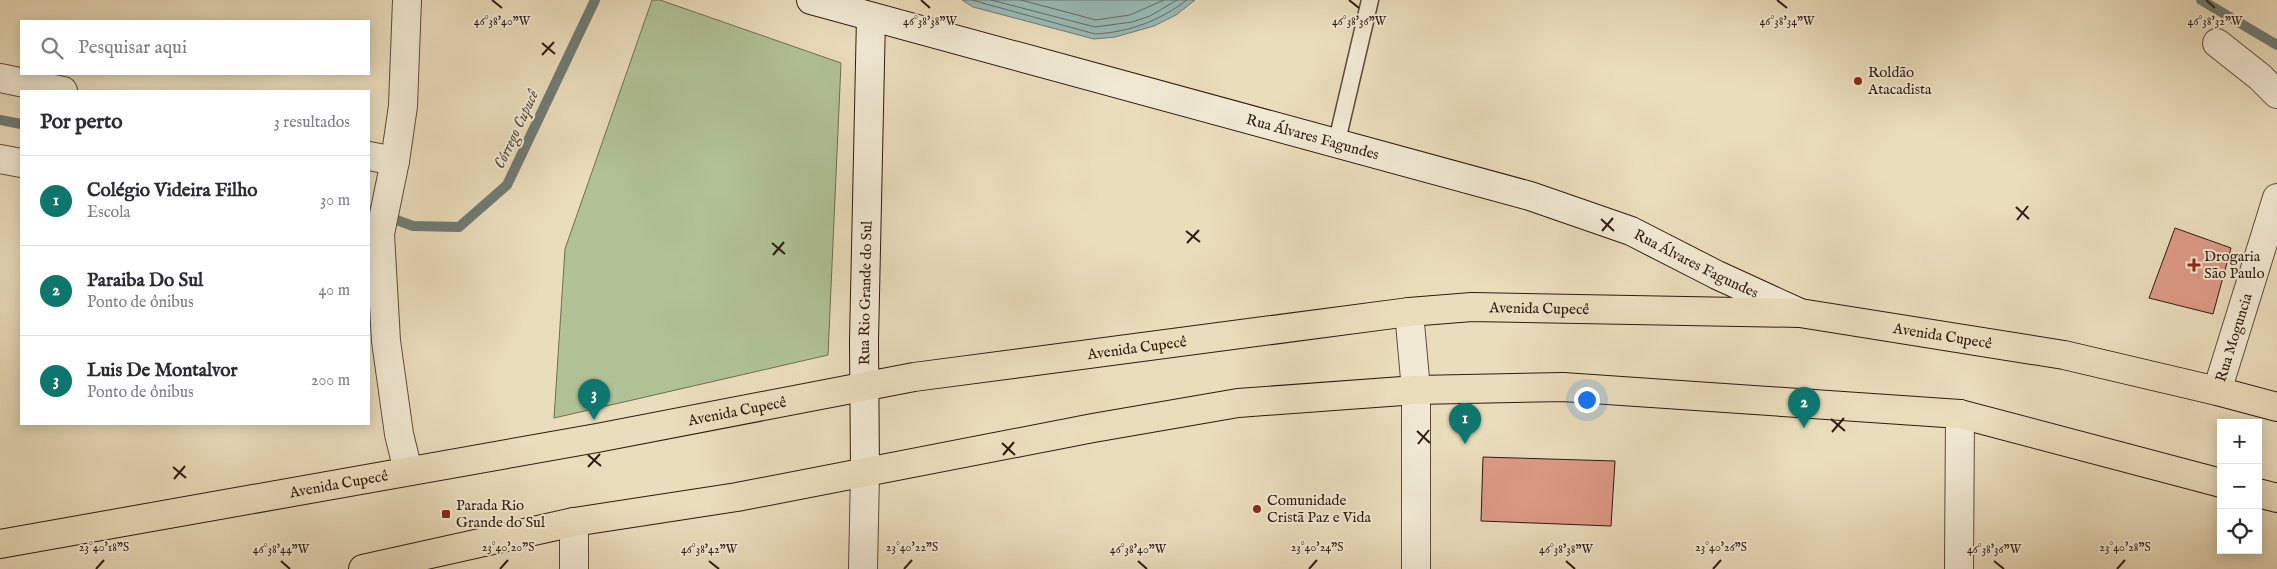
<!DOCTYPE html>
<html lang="pt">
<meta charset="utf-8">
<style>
body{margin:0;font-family:"IM FELL English",serif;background:#f7f7f7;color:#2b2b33}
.controls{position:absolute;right:15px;bottom:15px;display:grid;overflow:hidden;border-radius:0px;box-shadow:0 2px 12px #0003}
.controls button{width:45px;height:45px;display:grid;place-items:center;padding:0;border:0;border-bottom:1px solid #e1e1e2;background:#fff;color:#2b2b33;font:25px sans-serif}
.you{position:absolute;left:1586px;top:399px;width:18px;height:18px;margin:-12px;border:4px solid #fff;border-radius:50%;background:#1a73e8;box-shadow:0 0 0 8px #1a73e833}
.badge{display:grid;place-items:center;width:32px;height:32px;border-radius:50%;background:#0f766e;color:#fff;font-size:16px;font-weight:700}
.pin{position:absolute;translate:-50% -41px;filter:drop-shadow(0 1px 2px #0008)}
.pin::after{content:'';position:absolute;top:26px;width:18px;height:15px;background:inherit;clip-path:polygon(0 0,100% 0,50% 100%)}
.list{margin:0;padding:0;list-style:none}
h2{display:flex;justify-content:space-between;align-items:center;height:65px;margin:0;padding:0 20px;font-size:21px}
h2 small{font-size:16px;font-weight:400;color:#7c7c81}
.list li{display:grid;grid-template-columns:32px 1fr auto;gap:15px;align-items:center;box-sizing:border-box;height:90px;padding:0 20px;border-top:1px solid #e1e1e2}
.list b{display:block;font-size:19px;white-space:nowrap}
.list p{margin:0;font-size:16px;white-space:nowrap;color:#7c7c81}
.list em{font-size:16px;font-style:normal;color:#7c7c81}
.icon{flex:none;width:28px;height:28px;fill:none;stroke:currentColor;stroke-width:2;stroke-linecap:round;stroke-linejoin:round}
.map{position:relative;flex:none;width:2277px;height:569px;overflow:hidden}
.search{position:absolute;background:#fff;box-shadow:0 2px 12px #0003;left:20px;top:20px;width:350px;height:55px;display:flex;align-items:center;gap:12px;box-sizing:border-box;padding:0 18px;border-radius:0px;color:#7c7c81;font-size:19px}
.panel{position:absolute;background:#fff;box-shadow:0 2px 12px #0003;left:20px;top:90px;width:350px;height:335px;border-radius:0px}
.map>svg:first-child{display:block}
.green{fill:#b0c296;stroke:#6f6e53}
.water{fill:#99bbb7;stroke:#6e7b74}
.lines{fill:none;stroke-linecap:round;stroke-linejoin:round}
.shore{stroke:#646a64;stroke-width:1}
.stream{stroke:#6e7b74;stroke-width:10}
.building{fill:#de9a86;stroke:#2e1a10}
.lane-casing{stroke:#5d4b3b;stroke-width:19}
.street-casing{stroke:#5d4b3b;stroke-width:30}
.secondary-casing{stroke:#2e1a10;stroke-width:30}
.primary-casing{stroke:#2e1a10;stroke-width:30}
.lane{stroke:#f1e9d3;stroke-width:16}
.street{stroke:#f1e9d3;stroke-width:28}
.secondary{stroke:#f1e9d3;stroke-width:28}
.primary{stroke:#eaddbc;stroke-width:28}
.ticks{fill:none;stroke:#2e1a10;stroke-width:2}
.poi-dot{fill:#8f2418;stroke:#f1e9d3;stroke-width:2}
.labels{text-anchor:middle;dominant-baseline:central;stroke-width:4;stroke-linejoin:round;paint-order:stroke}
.poi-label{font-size:15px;fill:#2e1a10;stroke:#f1e9d3;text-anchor:start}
.street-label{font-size:15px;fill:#2e1a10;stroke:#f1e9d3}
.water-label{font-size:16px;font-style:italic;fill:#4e4a42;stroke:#f1e9d3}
.ticks-label{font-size:12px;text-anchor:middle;fill:#2e1a10;stroke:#f1e9d3;stroke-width:4;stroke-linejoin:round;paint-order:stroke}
</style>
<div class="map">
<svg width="2277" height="569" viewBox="0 0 2277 569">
<rect width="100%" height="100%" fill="#eaddbc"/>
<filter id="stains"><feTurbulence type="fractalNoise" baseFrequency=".004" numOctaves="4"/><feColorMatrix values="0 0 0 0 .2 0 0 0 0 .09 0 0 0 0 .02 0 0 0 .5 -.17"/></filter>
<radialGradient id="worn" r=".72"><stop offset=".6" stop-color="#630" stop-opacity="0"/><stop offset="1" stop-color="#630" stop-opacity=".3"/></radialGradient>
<path class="green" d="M 652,0 L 660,0 L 841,63 L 828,355 L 554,418 L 565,249 Z"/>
<path class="water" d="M 962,0 L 1195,0 L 1176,15 L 1154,26 L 1115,37 L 1094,39 L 973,7 Z"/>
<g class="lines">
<path class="shore" d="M 972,0 L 1095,34 C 1130,32 1159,21 1187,0
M 991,0 L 1095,27 L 1132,22 L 1150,16 L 1177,0
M 1021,0 L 1096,20 L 1130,15 L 1164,0"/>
<path class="stream" d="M 2201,0 L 2277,45
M 0,120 L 21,124
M 369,210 L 413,226 L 459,227 L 507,185 L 595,0"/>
</g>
<path class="building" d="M 2175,228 L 2231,248 L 2213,314 L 2149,298 Z
M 1483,457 L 1615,461 L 1611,526 L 1481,521 Z"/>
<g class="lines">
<defs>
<path id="lane" d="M 1336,145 L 1370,0"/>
<g id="street">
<path d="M 407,0 L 403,106 L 395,161 L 380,234 L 386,341 L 399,434 L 408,471"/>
<path d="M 2217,43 L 2260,77 L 2277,94"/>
<path d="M 0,78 L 63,91"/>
<path d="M 369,156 L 395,161"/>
<path d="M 0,159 L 21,163"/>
<path d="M 1409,312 L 1416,390 L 1416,569"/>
<path id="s1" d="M 2217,391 L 2277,198"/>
<path d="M 574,522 L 574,569"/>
<path d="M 863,569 L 865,473"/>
<path d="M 1959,569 L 1960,414"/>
</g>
<g id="secondary">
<path id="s2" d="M 811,0 L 1530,196 L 1631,231 L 1717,275 L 1800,313"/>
<path id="s3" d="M 865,473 L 864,341 L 871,17"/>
</g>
<g id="primary">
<path d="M 2258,493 L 2277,498"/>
<path id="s4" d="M 0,544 L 597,438 L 914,377 L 1409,312 L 1472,307 L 1800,313 L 2064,355 L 2217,391 L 2277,407"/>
<path d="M 363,569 L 574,522 L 737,497 L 1093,428 L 1238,403 L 1416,390 L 1563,387 L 1960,414 L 2221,483"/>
</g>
</defs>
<use href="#lane" class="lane-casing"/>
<use href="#street" class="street-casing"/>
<use href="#secondary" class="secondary-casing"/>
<use href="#primary" class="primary-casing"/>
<use href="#lane" class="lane"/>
<use href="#street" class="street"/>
<use href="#secondary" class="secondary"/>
<use href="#primary" class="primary"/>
</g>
<path class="ticks" d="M 492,0 L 502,8M 921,0 L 930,8M 1349,0 L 1359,8M 1777,0 L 1787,8M 2206,0 L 2215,8M 542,43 L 555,54M 542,55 L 554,42M 2016,207 L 2029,219M 1601,219 L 1614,231M 2017,220 L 2028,206M 1186,231 L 1200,242M 1602,231 L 1613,218M 772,243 L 785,254M 1187,243 L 1199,230M 773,255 L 784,242M 1831,419 L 1845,431M 1417,431 L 1430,443M 1832,432 L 1844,418M 1002,443 L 1015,455M 1418,444 L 1429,430M 588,455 L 601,466M 1003,455 L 1014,442M 173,467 L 186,478M 588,467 L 600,454M 174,479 L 185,466M 281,561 L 290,569M 709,561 L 719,569M 1138,561 L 1147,569M 1566,561 L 1575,569M 1994,561 L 2004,569M 96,569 L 104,560M 500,569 L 508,560M 904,569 L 912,560M 1309,569 L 1317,560M 1713,569 L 1721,560M 2117,569 L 2125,560"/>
<g class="poi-dot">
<circle cx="1858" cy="81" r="5"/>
<path d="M2191.5 257.5h5v5h5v5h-5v5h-5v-5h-5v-5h5z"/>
<circle cx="1257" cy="509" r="5"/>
<rect x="441" y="509" width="10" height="10" rx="2.5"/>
</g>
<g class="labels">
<g class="poi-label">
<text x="1868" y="72">Roldão<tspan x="1868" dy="17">Atacadista</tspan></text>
<text x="2204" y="256">Drogaria<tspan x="2204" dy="17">São Paulo</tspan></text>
<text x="1267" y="500">Comunidade<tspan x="1267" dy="17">Cristã Paz e Vida</tspan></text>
<text x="456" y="505">Parada Rio<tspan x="456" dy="17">Grande do Sul</tspan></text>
</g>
<g class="street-label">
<text stroke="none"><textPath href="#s2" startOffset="520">Rua Álvares Fagundes</textPath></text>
<text stroke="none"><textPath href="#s2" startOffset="925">Rua Álvares Fagundes</textPath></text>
<text stroke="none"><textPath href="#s3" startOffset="180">Rua Rio Grande do Sul</textPath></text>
<text stroke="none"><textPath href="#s4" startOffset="1559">Avenida Cupecê</textPath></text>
<text stroke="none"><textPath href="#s4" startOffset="1964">Avenida Cupecê</textPath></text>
<text stroke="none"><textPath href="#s1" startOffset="56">Rua Moguncia</textPath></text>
<text stroke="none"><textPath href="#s4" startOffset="1154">Avenida Cupecê</textPath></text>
<text stroke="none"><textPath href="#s4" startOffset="749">Avenida Cupecê</textPath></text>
<text stroke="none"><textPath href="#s4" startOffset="344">Avenida Cupecê</textPath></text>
</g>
<g class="water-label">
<text transform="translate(517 130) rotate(-65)">Córrego Cupucê</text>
</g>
</g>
<g class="ticks-label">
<text x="930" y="25">46°38'38"W</text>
<text x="502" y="25">46°38'40"W</text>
<text x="1359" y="25">46°38'36"W</text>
<text x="1787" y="25">46°38'34"W</text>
<text x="2215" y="25">46°38'32"W</text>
<text x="104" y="551">23°40'18"S</text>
<text x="508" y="551">23°40'20"S</text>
<text x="912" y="551">23°40'22"S</text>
<text x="1317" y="551">23°40'24"S</text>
<text x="1721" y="551">23°40'26"S</text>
<text x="2125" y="551">23°40'28"S</text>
<text x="281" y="553">46°38'44"W</text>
<text x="709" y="553">46°38'42"W</text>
<text x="1138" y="553">46°38'40"W</text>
<text x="1566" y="553">46°38'38"W</text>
<text x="1994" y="553">46°38'36"W</text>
</g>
<rect width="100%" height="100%" filter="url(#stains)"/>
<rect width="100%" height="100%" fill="url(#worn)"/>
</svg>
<div class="controls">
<button>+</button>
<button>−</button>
<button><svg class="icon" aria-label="locate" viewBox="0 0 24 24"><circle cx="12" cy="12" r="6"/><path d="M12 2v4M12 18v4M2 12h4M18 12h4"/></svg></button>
</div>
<div class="you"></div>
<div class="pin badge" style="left:1465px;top:444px">1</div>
<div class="pin badge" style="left:1804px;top:428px">2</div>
<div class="pin badge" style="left:594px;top:420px">3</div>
<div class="search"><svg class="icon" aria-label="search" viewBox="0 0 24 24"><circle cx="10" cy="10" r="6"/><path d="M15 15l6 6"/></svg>Pesquisar aqui</div>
<section class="panel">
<h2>Por perto<small>3 resultados</small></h2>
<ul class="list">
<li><span class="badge">1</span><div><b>Colégio Videira Filho</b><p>Escola</p></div><em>30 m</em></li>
<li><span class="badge">2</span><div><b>Paraiba Do Sul</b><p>Ponto de ônibus</p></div><em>40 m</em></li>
<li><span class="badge">3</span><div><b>Luis De Montalvor</b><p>Ponto de ônibus</p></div><em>200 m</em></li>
</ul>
</section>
</div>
